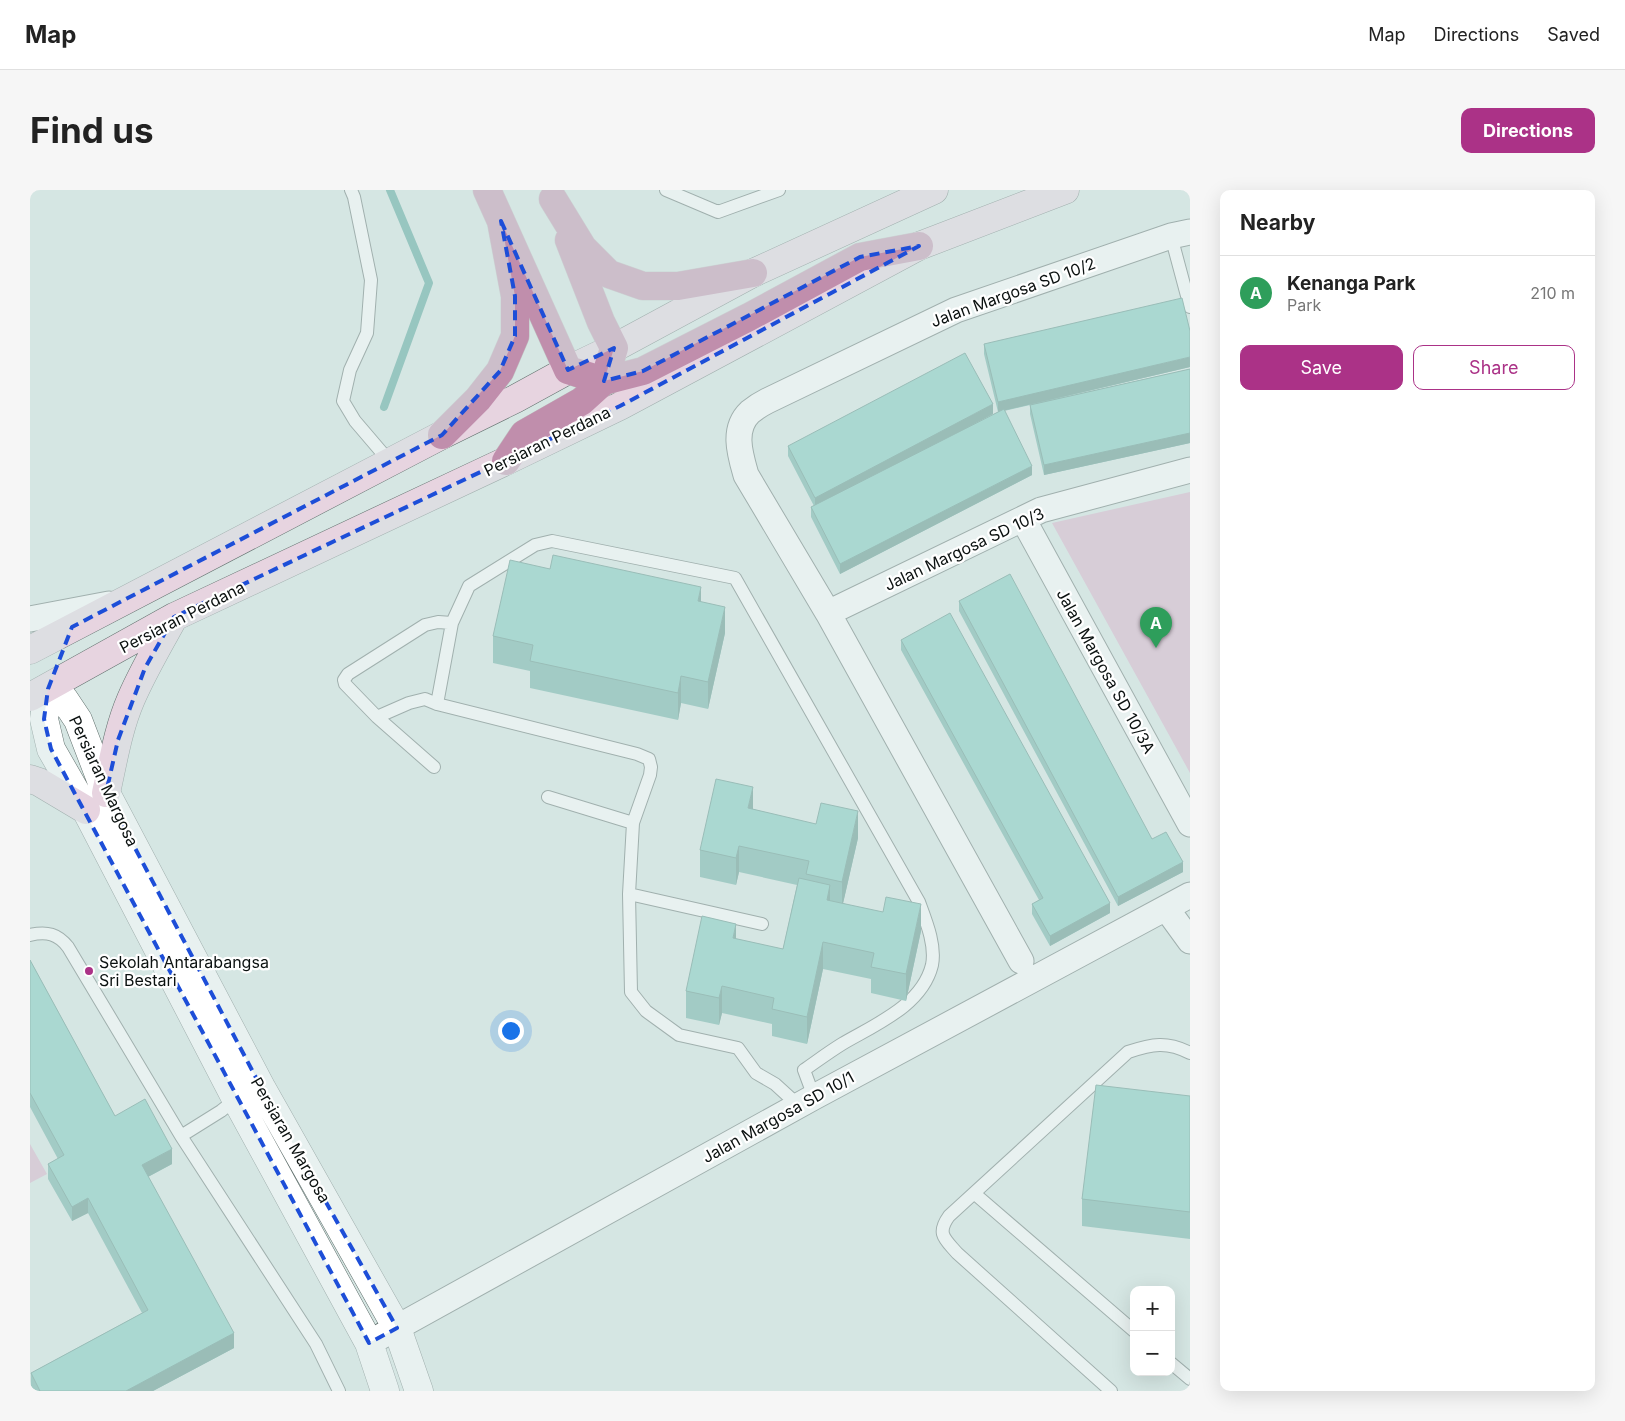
<!DOCTYPE html>
<meta charset="utf-8">
<style>
body{margin:0;font-family:Inter,sans-serif;background:#f6f6f6;color:#222}
.controls{position:absolute;right:15px;bottom:15px;display:grid;overflow:hidden;border-radius:10px;box-shadow:0 5px 20px #0002}
.controls button{width:45px;height:45px;display:grid;place-items:center;padding:0;border:0;border-bottom:1px solid #e0e0e0;background:#fff;color:#222;font:25px sans-serif}
.you{position:absolute;left:480px;top:840px;width:18px;height:18px;margin:-12px;border:4px solid #fff;border-radius:50%;background:#1a73e8;box-shadow:0 0 0 8px #1a73e833}
.badge{display:grid;place-items:center;width:32px;height:32px;border-radius:50%;background:#ab3287;color:#fff;font-size:16px;font-weight:700}
.pin{position:absolute;translate:-50% -41px;filter:drop-shadow(0 1px 2px #0008)}
.pin::after{content:'';position:absolute;top:26px;width:18px;height:15px;background:inherit;clip-path:polygon(0 0,100% 0,50% 100%)}
.list{margin:0;padding:0;list-style:none}
h2{display:flex;justify-content:space-between;align-items:center;height:65px;margin:0;padding:0 20px;font-size:21px}
h2 small{font-size:16px;font-weight:400;color:#767676}
.list li{display:grid;grid-template-columns:32px 1fr auto;gap:15px;align-items:center;box-sizing:border-box;height:75px;padding:0 20px;border-top:1px solid #e0e0e0}
.list b{display:block;font-size:19px;white-space:nowrap}
.list p{margin:0;font-size:16px;white-space:nowrap;color:#767676}
.list em{font-size:16px;font-style:normal;color:#767676}
.actions{display:flex;gap:10px;padding:15px 20px}
.actions a{flex:1;padding:11px 0;border:1px solid #ab3287;border-radius:10px;text-align:center;font-size:18px;color:#ab3287}
.actions .main{background:#ab3287;color:#fff}
.map{position:relative;flex:none;width:1160px;height:1201px;overflow:hidden;border-radius:10px}
header{display:flex;align-items:center;gap:30px;box-sizing:border-box;height:70px;padding:0 25px;background:#fff;border-bottom:1px solid #e0e0e0}
header strong{font-size:24px}
nav{display:flex;gap:28px;margin-inline-start:auto;font-size:18px}
.intro{display:flex;align-items:center;justify-content:space-between;box-sizing:border-box;height:120px;padding:0 30px}
h1{margin:0;font-size:35px}
.button{padding:12px 22px;border-radius:10px;background:#ab3287;color:#fff;font-size:18px;font-weight:700}
main{display:flex;gap:30px;padding:0 30px}
aside{flex:1;background:#fff;border-radius:10px;box-shadow:0 5px 20px #0002}
.map>svg:first-child{display:block}
.green{fill:#d9afc8}
.lines{fill:none;stroke-linecap:round;stroke-linejoin:round}
.stream{stroke:#4da094;stroke-width:8}
.service-casing{stroke:#61706d;stroke-width:14}
.minor-casing{stroke:#61706d;stroke-width:27}
.tertiary-casing{stroke:#61706d;stroke-width:29}
.secondary-casing{stroke:#61706d;stroke-width:29}
.trunk-casing{stroke:#c0c1c1;stroke-width:29}
.service{stroke:#fff;stroke-width:12}
.minor{stroke:#fff;stroke-width:25}
.tertiary{stroke:#fff;stroke-width:28}
.secondary{stroke:#e7d4e0;stroke-width:28}
.trunk{stroke:#c08eac;stroke-width:28}
.wall{fill:#65aca0}
.shaded-wall{fill:#528c82}
.building{fill:#75c8ba;stroke:#528c82}
.marked{fill:none;stroke:#1d4ed8;stroke-width:4;stroke-dasharray:10 6;stroke-linejoin:round}
.poi-dot{fill:#ab3287;stroke:#fff;stroke-width:2}
.labels{text-anchor:middle;dominant-baseline:central;stroke-width:4.5;stroke-linejoin:round;paint-order:stroke}
.street-label{font-size:16px;fill:#0b1110;stroke:#fff}
.poi-label{font-size:16px;fill:#0b1110;stroke:#fff;text-anchor:start}
</style>
<header>
<strong>Map</strong>
<nav><a>Map</a><a>Directions</a><a>Saved</a></nav>
</header>
<div class="intro"><h1>Find us</h1><a class="button">Directions</a></div>
<main>
<div class="map">
<svg width="1160" height="1201" viewBox="0 0 1160 1201">
<rect width="100%" height="100%" fill="#d6e6e3"/>
<path class="green" d="M 1160,302 L 1160,583 L 1022,333 Z
M 0,954 L 17,984 L 0,993 Z"/>
<g class="lines">
<path class="stream" d="M 354,217 L 399,93 L 360,0"/>
<defs>
<path id="service" d="M 321,0 L 324,7 L 341,90 L 337,143 L 320,180 L 313,211 L 325,231 L 360,272
M 636,0 L 688,22 L 749,0
M 1141,46 L 1160,117
M 407,514 L 422,433 L 439,396 L 505,355 L 522,351 L 705,388 L 889,712 C 896,731 906,755 902,775 C 892,816 844,835 812,854 C 799,862 787,871 774,880 L 784,907
M 347,527 L 315,494 L 314,490 L 318,484 L 395,435 L 408,432 L 422,433
M 404,577 L 347,527 L 379,513 L 395,509 L 407,514 L 607,564 L 619,569 L 621,577 L 620,585 L 603,633 L 599,704 L 601,802 L 616,821 L 649,845 L 708,858 L 726,883 L 745,894 L 768,915
M 518,607 L 603,633
M 599,704 L 732,734
M 0,745 C 17,741 28,744 38,757 L 151,946 L 286,1154 L 309,1201
M 151,946 L 191,921 L 206,909
M 945,1004 L 1104,1141
M 1141,1173 L 1160,1189
M 1081,1201 L 927,1063 C 915,1049 906,1044 919,1026 L 1098,862 C 1122,854 1137,851 1160,863"/>
<path id="minor" d="M 993,329 L 1160,634
M 798,423 L 1011,320 L 1160,280
M 0,429 L 79,414
M 1136,718 L 1160,751
M 991,771 L 798,423 L 716,285 C 710,264 702,239 720,222 C 725,218 731,214 737,211 L 926,120 L 1141,46 L 1160,42
M 339,1153 L 784,907 L 1160,705"/>
<path id="tertiary" d="M 355,1201 L 339,1153 L 206,909 L 56,620 L 21,559 L 14,529 L 18,499 L 34,509 L 48,530 L 76,603 L 232,899 L 367,1138 L 389,1201"/>
<path id="secondary" d="M 0,460 L 412,245 L 485,209 L 538,180 L 584,158 L 723,83 L 904,0
M 0,507 L 144,427 L 476,271 L 590,216 L 889,56 L 1035,0
M 0,589 L 9,592 L 56,620
M 76,603 C 83,572 88,539 101,509 C 113,481 129,454 144,427"/>
<path id="trunk" d="M 457,0 L 538,180 L 574,191
M 523,9 L 553,58 L 579,84 L 613,96 L 648,96 L 723,83
M 539,50 L 571,132 L 584,158 L 574,191
M 412,245 L 448,209 L 470,181 L 485,146 L 485,106 L 471,31
M 476,271 L 494,244 L 552,211 L 574,191 L 613,181 L 719,127 L 830,67 L 889,56"/>
</defs>
<use href="#service" class="service-casing"/>
<use href="#minor" class="minor-casing"/>
<use href="#tertiary" class="tertiary-casing"/>
<use href="#secondary" class="secondary-casing"/>
<use href="#trunk" class="trunk-casing"/>
<use href="#service" class="service"/>
<use href="#minor" class="minor"/>
<use href="#tertiary" class="tertiary"/>
<use href="#secondary" class="secondary"/>
<use href="#trunk" class="trunk"/>
</g>
<path class="wall" d="M 954,154 L 1160,177 L 1017,211 L 1160,179 L 1160,253 L 1014,285 L 1000,224 L 1000,215 L 974,221 L 1002,285 L 810,384 L 781,327 L 781,317 L 784,316 L 758,266 L 758,256 L 963,224 L 909,252 L 968,222 L 954,164 Z
M 929,411 L 1122,649 L 1153,682 L 1088,716 L 929,421 Z
M 671,412 L 695,443 L 678,519 L 651,513 L 648,530 L 500,498 L 500,481 L 463,473 L 463,446 Z
M 871,450 L 1080,723 L 1020,756 L 1002,724 L 1002,714 L 1009,710 L 871,460 Z
M 723,619 L 828,648 L 813,713 L 891,741 L 876,811 L 841,803 L 841,789 L 793,779 L 777,854 L 742,846 L 742,834 L 692,823 L 689,835 L 656,828 L 656,801 L 706,749 L 753,759 L 767,695 L 709,682 L 706,695 L 670,687 L 670,660 Z
M 0,770 L 85,926 L 142,974 L 118,987 L 204,1158 L 123,1201 L 3,1201 L 1,1198 L 1,1183 L 112,1123 L 58,1023 L 42,1031 L 18,989 L 18,974 L 28,969 L 0,917 Z
M 1160,906 L 1160,1049 L 1052,1036 L 1052,1009 Z"/>
<path class="shaded-wall" d="M 1160,167 L 1160,177 L 968,222 L 968,212 Z
M 963,214 L 963,224 L 785,318 L 785,308 Z
M 1160,243 L 1160,253 L 1014,285 L 1014,275 Z
M 1002,276 L 1002,285 L 810,384 L 810,374 Z
M 671,397 L 671,423 L 668,411 Z
M 695,417 L 695,443 L 678,519 L 678,492 Z
M 651,486 L 651,513 L 648,530 L 648,503 Z
M 723,597 L 723,624 L 718,618 Z
M 828,621 L 828,648 L 812,718 L 812,692 Z
M 709,656 L 709,682 L 706,695 L 706,668 Z
M 1153,672 L 1153,682 L 1088,716 L 1088,707 Z
M 800,695 L 800,722 L 797,710 Z
M 1080,713 L 1080,723 L 1020,756 L 1020,746 Z
M 891,714 L 891,741 L 876,811 L 876,784 Z
M 706,734 L 706,760 L 703,748 Z
M 793,752 L 793,779 L 777,854 L 777,827 Z
M 692,796 L 692,823 L 689,835 L 689,808 Z
M 142,959 L 142,974 L 112,990 L 112,975 Z
M 58,1008 L 58,1023 L 42,1031 L 42,1017 Z
M 204,1143 L 204,1158 L 123,1201 L 96,1201 Z"/>
<path class="building" d="M 1152,108 L 1160,141 L 1160,167 L 968,212 L 954,154 Z
M 935,163 L 963,214 L 785,308 L 758,256 Z
M 1160,179 L 1160,243 L 1014,275 L 1000,215 Z
M 974,219 L 1002,276 L 810,374 L 781,317 Z
M 523,365 L 671,397 L 668,411 L 695,417 L 678,492 L 651,486 L 648,503 L 500,471 L 503,455 L 463,446 L 480,370 L 520,379 Z
M 980,384 L 1122,649 L 1136,642 L 1153,672 L 1088,707 L 929,411 Z
M 920,423 L 1080,713 L 1020,746 L 1002,714 L 1013,708 L 871,450 Z
M 686,589 L 723,597 L 718,618 L 786,634 L 791,613 L 828,621 L 812,692 L 776,684 L 779,671 L 709,656 L 706,668 L 670,660 Z
M 769,688 L 800,695 L 797,710 L 853,722 L 856,707 L 891,714 L 876,784 L 841,777 L 844,763 L 793,752 L 777,827 L 742,819 L 744,808 L 692,796 L 689,808 L 656,801 L 672,726 L 706,734 L 703,748 L 753,759 Z
M 0,770 L 85,926 L 115,909 L 142,959 L 112,975 L 204,1143 L 96,1201 L 10,1201 L 1,1183 L 118,1120 L 58,1008 L 42,1017 L 18,974 L 34,965 L 0,903 Z
M 1066,895 L 1160,906 L 1160,1022 L 1052,1009 Z"/>
<path d="M0 0H1160V1201H0ZM 471,31 L 538,180 L 584,158 L 574,191 L 613,181 L 830,67 L 889,56 L 590,216 L 144,427 L 115,478 L 88,550 L 76,603 L 232,899 L 367,1138 L 339,1153 L 21,559 L 14,529 L 18,499 L 42,437 L 412,245 L 470,181 L 485,146 L 485,106 Z" fill="#d6e6e3" fill-opacity=".55" fill-rule="evenodd"/>
<path class="marked" d="M 471,31 L 538,180 L 584,158 L 574,191 L 613,181 L 830,67 L 889,56 L 590,216 L 144,427 L 115,478 L 88,550 L 76,603 L 232,899 L 367,1138 L 339,1153 L 21,559 L 14,529 L 18,499 L 42,437 L 412,245 L 470,181 L 485,146 L 485,106 Z"/>
<circle class="poi-dot" cx="59" cy="781" r="5"/>
<g class="labels">
<g class="street-label">
<text transform="translate(983 102) rotate(-20)">Jalan Margosa SD 10/2</text>
<text transform="translate(517 251) rotate(-26)">Persiaran Perdana</text>
<text transform="translate(934 359) rotate(-25)">Jalan Margosa SD 10/3</text>
<text transform="translate(152 427) rotate(-27)">Persiaran Perdana</text>
<text transform="translate(1076 481) rotate(61)">Jalan Margosa SD 10/3A</text>
<text transform="translate(74 591) rotate(65)">Persiaran Margosa</text>
<text transform="translate(748 927) rotate(-29)">Jalan Margosa SD 10/1</text>
<text transform="translate(261 950) rotate(60)">Persiaran Margosa</text>
</g>
<g class="poi-label">
<text x="69" y="772">Sekolah Antarabangsa<tspan x="69" dy="18">Sri Bestari</tspan></text>
</g>
</g>
</svg>
<div class="controls">
<button>+</button>
<button>−</button>
</div>
<div class="you"></div>
<div class="pin badge" style="left:1126px;top:458px;background:#2e9e5b">A</div>
</div>
<aside>
<h2>Nearby<small></small></h2>
<ul class="list">
<li><span class="badge" style="background:#2e9e5b">A</span><div><b>Kenanga Park</b><p>Park</p></div><em>210 m</em></li>
</ul>
<div class="actions"><a class="main">Save</a><a>Share</a></div>
</aside>
</main>
